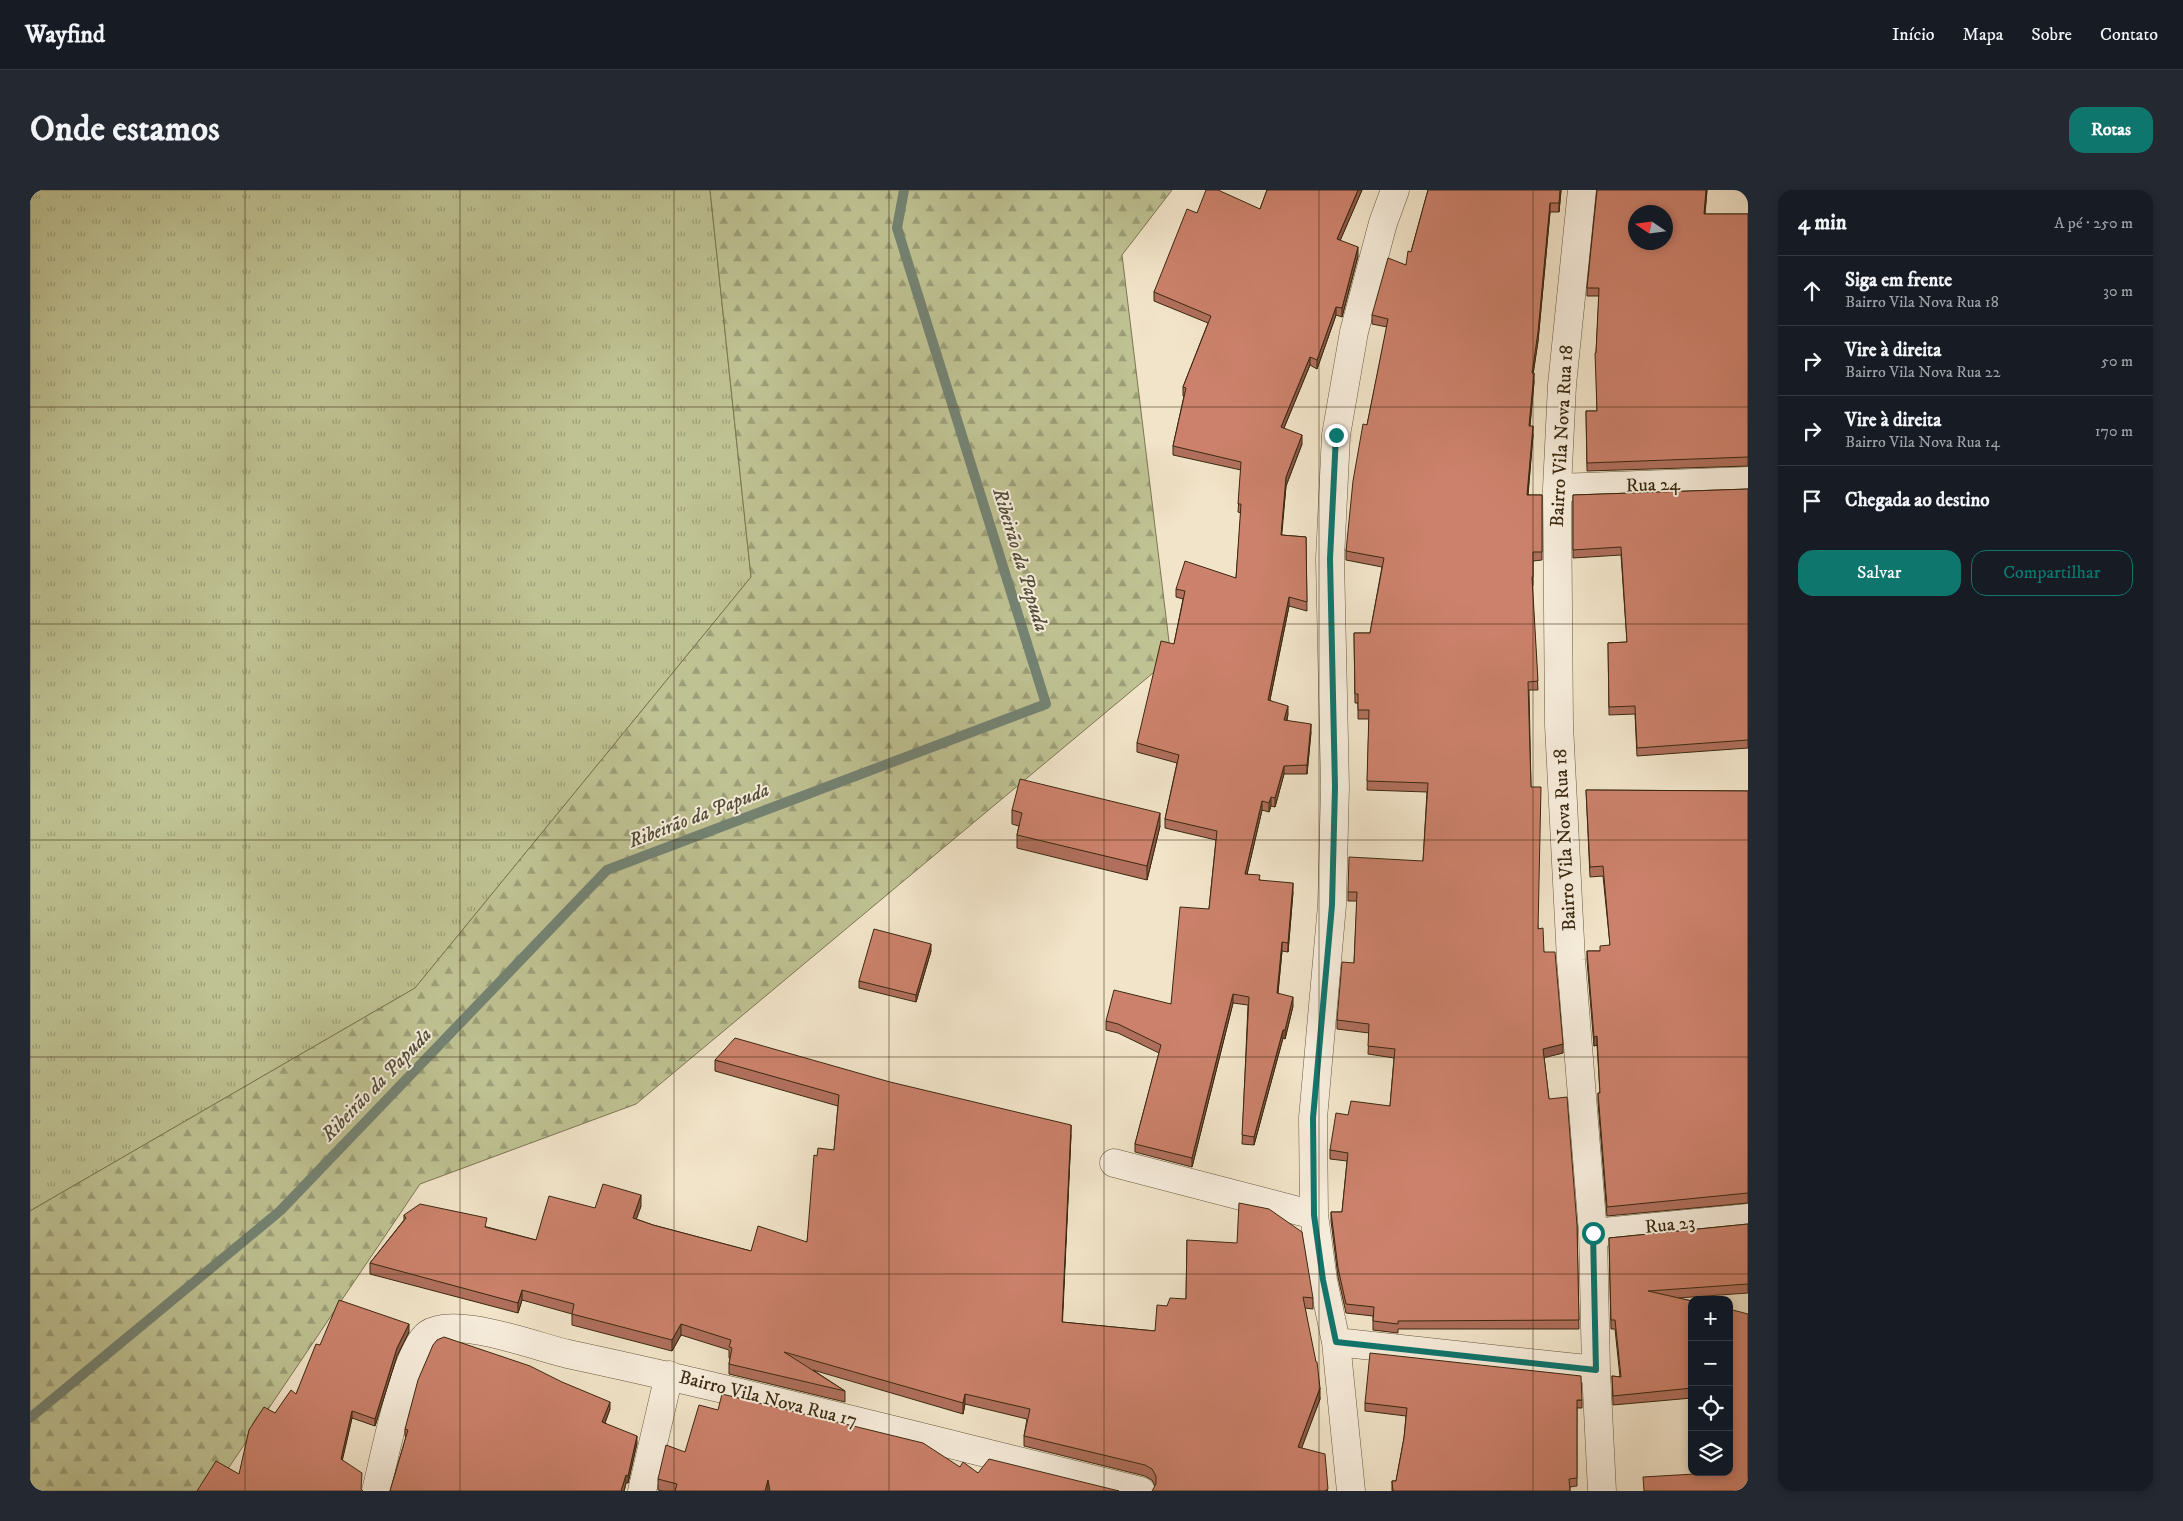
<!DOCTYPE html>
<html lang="pt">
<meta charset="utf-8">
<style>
body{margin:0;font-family:"IM FELL DW Pica",serif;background:#242831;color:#f1f3f6}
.controls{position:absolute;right:15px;bottom:15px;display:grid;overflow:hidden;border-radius:10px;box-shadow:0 2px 8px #0003}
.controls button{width:45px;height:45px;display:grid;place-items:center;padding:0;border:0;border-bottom:1px solid #363941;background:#171b24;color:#f1f3f6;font:25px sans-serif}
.compass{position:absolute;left:1598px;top:15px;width:45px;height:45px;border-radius:50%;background:#171b24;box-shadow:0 2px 8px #0003;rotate:283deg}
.stop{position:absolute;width:15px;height:15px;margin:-11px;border:4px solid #0f766e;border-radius:50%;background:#fff}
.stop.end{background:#0f766e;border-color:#fff;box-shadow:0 1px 5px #0008}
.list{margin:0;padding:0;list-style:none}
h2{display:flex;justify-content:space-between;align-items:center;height:65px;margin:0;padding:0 20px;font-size:21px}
h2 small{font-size:16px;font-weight:400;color:#9ea1a6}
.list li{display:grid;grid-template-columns:32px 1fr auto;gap:15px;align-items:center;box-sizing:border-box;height:70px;padding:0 20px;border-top:1px solid #363941}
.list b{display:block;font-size:19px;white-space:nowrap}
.list p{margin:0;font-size:16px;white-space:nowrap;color:#9ea1a6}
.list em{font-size:16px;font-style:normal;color:#9ea1a6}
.actions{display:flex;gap:10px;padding:15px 20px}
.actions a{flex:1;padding:11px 0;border:1px solid #0f766e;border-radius:15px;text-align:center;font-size:18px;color:#0f766e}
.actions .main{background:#0f766e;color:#fff}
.icon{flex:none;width:28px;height:28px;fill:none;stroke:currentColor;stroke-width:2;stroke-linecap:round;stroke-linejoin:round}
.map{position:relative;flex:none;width:1718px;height:1301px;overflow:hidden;border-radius:15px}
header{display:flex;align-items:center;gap:30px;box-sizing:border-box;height:70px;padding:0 25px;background:#171b24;border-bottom:1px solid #363941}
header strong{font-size:24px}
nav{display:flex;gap:28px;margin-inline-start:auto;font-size:18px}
.intro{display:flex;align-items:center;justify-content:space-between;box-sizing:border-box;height:120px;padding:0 30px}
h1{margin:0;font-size:35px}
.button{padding:12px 22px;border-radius:15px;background:#0f766e;color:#fff;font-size:18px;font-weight:700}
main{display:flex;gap:30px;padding:0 30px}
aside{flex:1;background:#171b24;border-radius:15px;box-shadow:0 2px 8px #0003}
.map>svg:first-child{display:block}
.grass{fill:url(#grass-tufts);stroke:#7c7652}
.forest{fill:url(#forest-firs);stroke:#7c7652}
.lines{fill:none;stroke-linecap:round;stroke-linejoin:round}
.stream{stroke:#748373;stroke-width:10}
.minor-casing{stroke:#68583e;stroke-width:29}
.minor{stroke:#f7eddc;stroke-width:28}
.wall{fill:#af6f5c;stroke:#3a2910}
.shaded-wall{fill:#8e5a4b;stroke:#3a2910}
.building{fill:#cb816b;stroke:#3a2910;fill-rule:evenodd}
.route{stroke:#0f766e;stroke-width:6}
.grid{fill:none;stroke:#3a2910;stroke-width:1;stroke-opacity:0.55}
.labels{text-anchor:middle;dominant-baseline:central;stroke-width:4;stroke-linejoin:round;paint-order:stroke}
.street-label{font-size:19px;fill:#3a2910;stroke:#f7eddc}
.water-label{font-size:20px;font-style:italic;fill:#524e39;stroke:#f7eddc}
</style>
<header>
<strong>Wayfind</strong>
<nav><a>Início</a><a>Mapa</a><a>Sobre</a><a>Contato</a></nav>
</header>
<div class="intro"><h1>Onde estamos</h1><a class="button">Rotas</a></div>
<main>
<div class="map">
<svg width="1718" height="1301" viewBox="0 0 1718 1301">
<defs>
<pattern id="grass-tufts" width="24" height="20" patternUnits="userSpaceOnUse" patternTransform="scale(1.25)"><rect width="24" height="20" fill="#bfc293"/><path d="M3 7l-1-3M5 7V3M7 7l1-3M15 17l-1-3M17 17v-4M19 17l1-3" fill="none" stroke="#9c9e77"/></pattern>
<pattern id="forest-firs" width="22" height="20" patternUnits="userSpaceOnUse" patternTransform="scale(1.25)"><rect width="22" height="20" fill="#bfc293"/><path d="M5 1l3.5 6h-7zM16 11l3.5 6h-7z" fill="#9c9e77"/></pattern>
</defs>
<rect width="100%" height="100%" fill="#f2e4c9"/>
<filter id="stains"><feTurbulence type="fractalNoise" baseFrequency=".004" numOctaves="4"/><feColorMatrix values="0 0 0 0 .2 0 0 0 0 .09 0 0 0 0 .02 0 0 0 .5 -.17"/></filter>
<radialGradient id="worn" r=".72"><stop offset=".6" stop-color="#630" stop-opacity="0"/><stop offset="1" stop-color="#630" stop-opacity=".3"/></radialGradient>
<path class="grass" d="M 0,0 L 680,0 L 721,387 L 385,798 L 0,1021 Z"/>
<path class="forest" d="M 680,0 L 1142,0 L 1092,65 L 1141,468 L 606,914 L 390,994 L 183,1301 L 0,1301 L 0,1021 L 385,798 L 721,387 Z"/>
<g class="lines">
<path class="stream" d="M 0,1228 L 250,1021 L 577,680 L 1016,514 L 867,38 L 874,0"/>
<defs>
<path id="minor" d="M 1552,0 L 1532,195 L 1527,298 L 1529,535 L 1541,770 L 1563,1043 L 1566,1180 L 1572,1301
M 1527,298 L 1718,291
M 1084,973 L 1284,1025
M 1563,1043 L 1718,1028
M 1306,1152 L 1566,1180
M 346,1301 C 354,1270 375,1160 398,1144 C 424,1125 507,1157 538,1164 C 730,1205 920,1255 1111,1301
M 612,1301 L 639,1185
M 1321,1301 L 1306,1152 L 1293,1090 L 1284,1025 L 1283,928 L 1302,715 L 1305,597 L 1300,369 L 1306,245 L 1324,142 L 1353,33 L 1365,0"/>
</defs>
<use href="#minor" class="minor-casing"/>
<use href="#minor" class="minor"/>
</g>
<path class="wall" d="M 1237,0 L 1332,0 L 1310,50 L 1328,66 L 1312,127 L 1306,125 L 1287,179 L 1280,175 L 1254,238 L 1272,254 L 1256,296 L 1251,345 L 1276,347 L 1277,421 L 1259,416 L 1240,510 L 1258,524 L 1257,531 L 1281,542 L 1277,584 L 1254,584 L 1245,617 L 1241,616 L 1239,622 L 1232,620 L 1217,684 L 1230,690 L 1263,702 L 1258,762 L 1252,761 L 1248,803 L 1263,816 L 1255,849 L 1253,848 L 1224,955 L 1212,954 L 1218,815 L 1203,813 L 1162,977 L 1105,962 L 1105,954 L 1129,863 L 1088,843 L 1076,840 L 1076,831 L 1141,814 L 1179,719 L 1186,650 L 1135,638 L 1135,629 L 1147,573 L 1107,562 L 1107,553 L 1144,454 L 1153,409 L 1146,407 L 1146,399 L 1206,388 L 1211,323 L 1208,322 L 1211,280 L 1143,265 L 1143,256 L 1154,206 L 1153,206 L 1153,197 L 1178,133 L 1124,111 L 1124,102 L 1167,23 L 1230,19 Z
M 1398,0 L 1531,0 L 1529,22 L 1520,22 L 1508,151 L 1503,183 L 1504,192 L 1500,236 L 1503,245 L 1498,305 L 1512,305 L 1512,370 L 1503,371 L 1503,396 L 1502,396 L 1508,500 L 1499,500 L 1501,597 L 1508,739 L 1514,762 L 1533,863 L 1514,867 L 1519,909 L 1547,1035 L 1549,1139 L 1368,1139 L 1368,1143 L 1343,1140 L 1343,1126 L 1316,1123 L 1308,1087 L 1301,1031 L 1301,1022 L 1312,1022 L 1317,971 L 1300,969 L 1300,960 L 1318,925 L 1360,916 L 1364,868 L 1338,864 L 1339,843 L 1307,839 L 1307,830 L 1324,773 L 1327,711 L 1318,711 L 1318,702 L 1393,671 L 1397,602 L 1337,600 L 1339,529 L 1328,529 L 1328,513 L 1325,513 L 1324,443 L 1340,443 L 1352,377 L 1316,370 L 1316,361 L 1337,235 L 1357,137 L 1342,134 L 1342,125 L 1376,75 L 1381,62 Z
M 1567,0 L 1677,0 L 1675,24 L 1718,24 L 1718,276 L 1557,281 L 1556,221 L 1567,221 L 1566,163 L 1569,106 L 1557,106 L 1557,98 Z
M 1718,299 L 1718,558 L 1607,566 L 1605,524 L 1579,525 L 1578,453 L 1597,452 L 1591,365 L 1543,368 L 1543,305 Z
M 1556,600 L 1718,601 L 1718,1013 L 1577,1026 L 1568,912 L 1568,903 L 1570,903 L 1567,855 L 1564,856 L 1557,770 L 1557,761 L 1570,761 L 1580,755 L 1573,686 L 1560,687 Z
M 982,620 L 1130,636 L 1117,690 L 987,658 L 987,645 L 989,636 L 982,634 Z
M 901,761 L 886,812 L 829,798 L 829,791 Z
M 685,870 L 1041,945 L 1032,1132 L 1125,1141 L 1137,1116 L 1156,1109 L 1157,1050 L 1283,1108 L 1283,1119 L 1275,1118 L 1290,1209 L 1271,1258 L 1298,1301 L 1125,1296 L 1122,1290 L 1115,1286 L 994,1256 L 994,1246 L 997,1229 L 935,1214 L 933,1224 L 783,1180 L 815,1201 L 815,1212 L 699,1184 L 699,1174 L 700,1168 L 699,1168 L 699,1160 L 651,1145 L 642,1161 L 542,1135 L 542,1124 L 492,1110 L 488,1123 L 340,1084 L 340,1073 L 374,1030 L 374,1025 L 457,1037 L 506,1050 L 565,1018 L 611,1016 L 606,1029 L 623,1035 L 721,1061 L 777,1052 L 787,966 L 804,960 L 808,916 L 685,881 Z
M 1718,1034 L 1718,1103 L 1648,1108 L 1662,1111 L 1662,1208 L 1583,1215 L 1582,1186 L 1590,1187 L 1585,1139 L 1581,1139 L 1579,1048 Z
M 379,1142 L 367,1166 L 345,1236 L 322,1228 L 312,1270 L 332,1290 L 209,1284 L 245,1223 L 266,1204 L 290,1155 Z
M 1552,1210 L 1552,1218 L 1547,1218 L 1547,1296 L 1540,1297 L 1540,1301 L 1362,1301 L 1362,1291 L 1366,1291 L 1374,1248 L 1376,1226 L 1335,1221 L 1335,1213 Z
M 580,1219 L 575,1233 L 607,1253 L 598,1293 L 596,1293 L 594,1301 L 360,1301 L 376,1247 L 375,1246 L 375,1239 Z
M 655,1262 L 930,1277 L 948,1283 L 1089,1301 L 633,1301 L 628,1300 L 628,1289 Z"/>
<path class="shaded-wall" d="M 1328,0 L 1332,0 L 1307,58 L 1307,49 Z
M 1530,0 L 1531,0 L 1529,22 L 1529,13 Z
M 1676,0 L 1677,0 L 1674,32 L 1674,24 Z
M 1520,13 L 1520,22 L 1508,151 L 1502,192 L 1502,183 Z
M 1328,57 L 1328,66 L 1312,127 L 1312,118 Z
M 1306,117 L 1306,125 L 1287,179 L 1287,170 Z
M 1280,167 L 1280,175 L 1251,245 L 1251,237 Z
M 1504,183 L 1504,192 L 1499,245 L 1499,236 Z
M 1503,236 L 1503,245 L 1497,314 L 1497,305 Z
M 1272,245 L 1272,254 L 1256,296 L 1251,354 L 1251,345 L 1256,287 Z
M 1259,407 L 1259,416 L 1238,519 L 1238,510 Z
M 1258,516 L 1258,524 L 1254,539 L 1254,530 Z
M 1281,534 L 1281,542 L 1277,584 L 1277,575 Z
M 1254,576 L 1254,584 L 1245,617 L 1245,608 Z
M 1241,607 L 1241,616 L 1239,622 L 1239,613 Z
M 1232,611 L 1232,620 L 1215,693 L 1215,684 Z
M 1130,623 L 1130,636 L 1117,690 L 1117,676 Z
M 1263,693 L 1263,702 L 1258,762 L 1258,753 Z
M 1252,752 L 1252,761 L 1247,811 L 1247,803 Z
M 901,754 L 901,761 L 886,812 L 886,805 Z
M 1203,804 L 1203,813 L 1162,977 L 1162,968 Z
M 1263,807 L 1263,816 L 1255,849 L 1255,840 Z
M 1253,840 L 1253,848 L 1224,955 L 1224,947 Z
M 1567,846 L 1567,855 L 1564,856 L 1564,847 Z
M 1533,854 L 1533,863 L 1513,868 L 1513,859 Z
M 1041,935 L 1041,945 L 1032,1143 L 1032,1132 Z
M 611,1005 L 611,1016 L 603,1039 L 603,1028 Z
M 492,1100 L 492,1110 L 488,1123 L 488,1113 Z
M 379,1134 L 379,1142 L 367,1166 L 345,1236 L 345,1229 L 367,1158 Z
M 651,1134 L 651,1145 L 642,1161 L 642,1150 Z
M 1290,1198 L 1290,1209 L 1268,1268 L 1268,1257 Z
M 935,1204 L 935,1214 L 933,1224 L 933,1213 Z
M 580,1212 L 580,1219 L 572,1240 L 572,1232 Z
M 322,1221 L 322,1228 L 311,1276 L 311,1269 Z
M 607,1246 L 607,1253 L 598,1293 L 598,1286 Z
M 596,1285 L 596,1293 L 594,1301 L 591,1301 Z
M 738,1290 L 738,1301 L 735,1301 Z"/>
<path class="building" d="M 1176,0 L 1188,0 L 1230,19 L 1237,0 L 1328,0 L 1307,49 L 1328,57 L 1312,118 L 1306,117 L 1287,170 L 1280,167 L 1251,237 L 1272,245 L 1256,287 L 1251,345 L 1276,347 L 1277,412 L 1259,407 L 1238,510 L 1258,516 L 1254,530 L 1281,534 L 1277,575 L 1254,576 L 1245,608 L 1241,607 L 1239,613 L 1232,611 L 1215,684 L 1230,685 L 1229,690 L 1263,693 L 1258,753 L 1252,752 L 1247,803 L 1263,807 L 1255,840 L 1253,840 L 1224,947 L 1212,945 L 1219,807 L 1203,804 L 1162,968 L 1105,954 L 1131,855 L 1088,834 L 1076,831 L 1084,800 L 1141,814 L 1150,717 L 1179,719 L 1187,641 L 1135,629 L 1149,565 L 1107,553 L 1131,451 L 1144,454 L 1155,401 L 1146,399 L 1155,371 L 1206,388 L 1211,314 L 1208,314 L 1211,272 L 1143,256 L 1156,198 L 1153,197 L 1181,126 L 1124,102 L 1157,19 L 1167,23 Z
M 1398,0 L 1530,0 L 1529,13 L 1520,13 L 1508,142 L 1502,183 L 1504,183 L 1499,236 L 1503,236 L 1497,305 L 1512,305 L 1512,362 L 1503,362 L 1503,387 L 1502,387 L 1508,491 L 1498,492 L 1501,597 L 1511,597 L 1508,739 L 1513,738 L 1514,762 L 1525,762 L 1533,854 L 1513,859 L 1519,909 L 1537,907 L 1547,1035 L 1549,1130 L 1368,1131 L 1368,1134 L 1343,1131 L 1344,1117 L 1316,1114 L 1308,1078 L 1301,1022 L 1312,1022 L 1318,963 L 1300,960 L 1306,923 L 1318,925 L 1321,911 L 1360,916 L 1365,859 L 1338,856 L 1339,834 L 1307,830 L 1312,772 L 1324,773 L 1327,702 L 1318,702 L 1319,667 L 1393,671 L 1398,593 L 1337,591 L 1339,520 L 1328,520 L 1328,504 L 1325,504 L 1324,443 L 1340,443 L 1354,368 L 1316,361 L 1323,291 L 1333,234 L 1337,235 L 1358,129 L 1342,125 L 1358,68 L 1376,75 L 1378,61 L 1381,62 Z
M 1567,0 L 1676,0 L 1674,24 L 1718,24 L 1718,267 L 1557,273 L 1556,221 L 1567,221 L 1565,163 L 1566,163 L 1569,98 L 1557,98 ZM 1606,22 L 1636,22 L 1636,52 L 1606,52 Z
M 1718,299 L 1718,550 L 1607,558 L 1605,516 L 1579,517 L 1578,453 L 1597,452 L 1591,357 L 1543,360 L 1543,305 Z
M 990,589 L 1130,623 L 1117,676 L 987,645 L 992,623 L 982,620 Z
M 1556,600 L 1718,601 L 1718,1003 L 1577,1017 L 1568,903 L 1570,903 L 1567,846 L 1564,847 L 1557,761 L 1570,761 L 1570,756 L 1580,755 L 1573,676 L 1560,677 Z
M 844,739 L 901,754 L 886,805 L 829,791 Z
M 705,848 L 860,892 L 1041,935 L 1032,1132 L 1125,1141 L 1127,1115 L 1137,1116 L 1140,1108 L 1156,1109 L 1157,1050 L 1207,1053 L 1209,1013 L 1239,1019 L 1272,1042 L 1283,1108 L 1273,1107 L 1286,1172 L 1287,1172 L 1290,1198 L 1268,1257 L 1295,1264 L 1298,1299 L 1295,1301 L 1122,1301 L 1126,1294 L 1126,1286 L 1122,1279 L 1115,1275 L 994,1246 L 1000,1219 L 935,1204 L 933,1213 L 754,1162 L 815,1201 L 699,1174 L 702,1158 L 699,1157 L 701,1150 L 651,1134 L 642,1150 L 542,1124 L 544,1114 L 492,1100 L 488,1113 L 340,1073 L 376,1028 L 374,1025 L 390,1014 L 457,1028 L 455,1037 L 506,1050 L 519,1006 L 565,1018 L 573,994 L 611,1005 L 603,1028 L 623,1035 L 721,1061 L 728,1036 L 777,1052 L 784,965 L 787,966 L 788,958 L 804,960 L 809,905 L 685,870 Z
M 1718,1034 L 1718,1094 L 1618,1101 L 1662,1111 L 1662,1198 L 1583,1206 L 1582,1186 L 1591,1187 L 1585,1130 L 1581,1130 L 1579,1048 Z
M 309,1110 L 379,1134 L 367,1158 L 345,1229 L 322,1221 L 311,1269 L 332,1283 L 331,1299 L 333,1301 L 167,1301 L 186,1271 L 209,1284 L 219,1240 L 234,1217 L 245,1223 L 261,1200 L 266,1204 L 286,1154 L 290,1155 Z
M 1699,1119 L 1718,1124 L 1718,1301 L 1614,1301 L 1613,1287 L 1699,1282 Z
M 414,1147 L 500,1176 L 532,1192 L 580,1212 L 572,1232 L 607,1246 L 598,1286 L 596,1285 L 591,1301 L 360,1301 L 378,1240 L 375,1239 L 388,1190 L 403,1155 L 407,1150 Z
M 1340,1163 L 1551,1186 L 1552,1210 L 1547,1210 L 1547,1288 L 1539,1289 L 1540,1301 L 1363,1301 L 1362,1291 L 1366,1291 L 1374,1248 L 1377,1218 L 1335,1213 Z
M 692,1204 L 893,1253 L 930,1277 L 933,1272 L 948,1283 L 959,1269 L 1089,1301 L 740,1301 L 738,1290 L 735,1301 L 645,1301 L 647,1294 L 628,1289 L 636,1255 L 655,1262 L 669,1215 L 688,1220 Z"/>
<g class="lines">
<path class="route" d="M 1306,245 L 1300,369 L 1305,597 L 1302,715 L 1283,928 L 1284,1025 L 1293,1090 L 1306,1152 L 1566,1180 L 1563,1043"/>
</g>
<path class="grid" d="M 215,0 L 215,1301M 430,0 L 430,1301M 644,0 L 644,1301M 859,0 L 859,1301M 1074,0 L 1074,1301M 1289,0 L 1289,1301M 1503,0 L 1503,1301M 0,217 L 1718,217M 0,434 L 1718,434M 0,650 L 1718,650M 0,867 L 1718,867M 0,1084 L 1718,1084"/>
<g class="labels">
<g class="street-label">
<text transform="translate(1532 246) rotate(-87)">Bairro Vila Nova Rua 18</text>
<text transform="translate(1623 295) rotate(-2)">Rua 24</text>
<text transform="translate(1535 650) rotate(-93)">Bairro Vila Nova Rua 18</text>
<text transform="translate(1640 1035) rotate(-6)">Rua 23</text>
<text transform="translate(738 1209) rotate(14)">Bairro Vila Nova Rua 17</text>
</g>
<g class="water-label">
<text transform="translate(990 370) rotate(73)">Ribeirão da Papuda</text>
<text transform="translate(669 626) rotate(-21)">Ribeirão da Papuda</text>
<text transform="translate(347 895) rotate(-46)">Ribeirão da Papuda</text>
</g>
</g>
<rect width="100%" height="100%" filter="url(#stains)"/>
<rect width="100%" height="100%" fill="url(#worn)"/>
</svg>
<div class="controls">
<button>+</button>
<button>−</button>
<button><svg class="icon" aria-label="locate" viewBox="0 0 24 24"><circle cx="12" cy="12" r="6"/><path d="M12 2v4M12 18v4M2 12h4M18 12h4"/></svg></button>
<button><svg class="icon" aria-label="layers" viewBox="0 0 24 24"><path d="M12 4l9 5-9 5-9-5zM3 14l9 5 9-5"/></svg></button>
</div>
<svg class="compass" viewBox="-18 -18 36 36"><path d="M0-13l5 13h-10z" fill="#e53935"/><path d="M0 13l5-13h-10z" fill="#9ea1a6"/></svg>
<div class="stop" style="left:1563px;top:1043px"></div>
<div class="stop end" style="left:1306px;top:245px"></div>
</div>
<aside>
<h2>4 min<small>A pé · 250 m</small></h2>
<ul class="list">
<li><svg class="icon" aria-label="ahead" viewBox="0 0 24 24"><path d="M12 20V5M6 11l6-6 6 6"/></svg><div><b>Siga em frente</b><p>Bairro Vila Nova Rua 18</p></div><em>30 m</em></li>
<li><svg class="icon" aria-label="right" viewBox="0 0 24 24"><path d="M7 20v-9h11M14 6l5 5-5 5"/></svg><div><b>Vire à direita</b><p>Bairro Vila Nova Rua 22</p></div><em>50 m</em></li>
<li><svg class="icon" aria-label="right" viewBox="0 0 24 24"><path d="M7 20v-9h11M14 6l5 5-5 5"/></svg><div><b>Vire à direita</b><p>Bairro Vila Nova Rua 14</p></div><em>170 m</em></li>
<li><svg class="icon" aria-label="arrive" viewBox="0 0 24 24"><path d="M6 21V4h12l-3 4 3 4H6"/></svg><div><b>Chegada ao destino</b></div></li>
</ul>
<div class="actions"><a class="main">Salvar</a><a>Compartilhar</a></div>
</aside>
</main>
